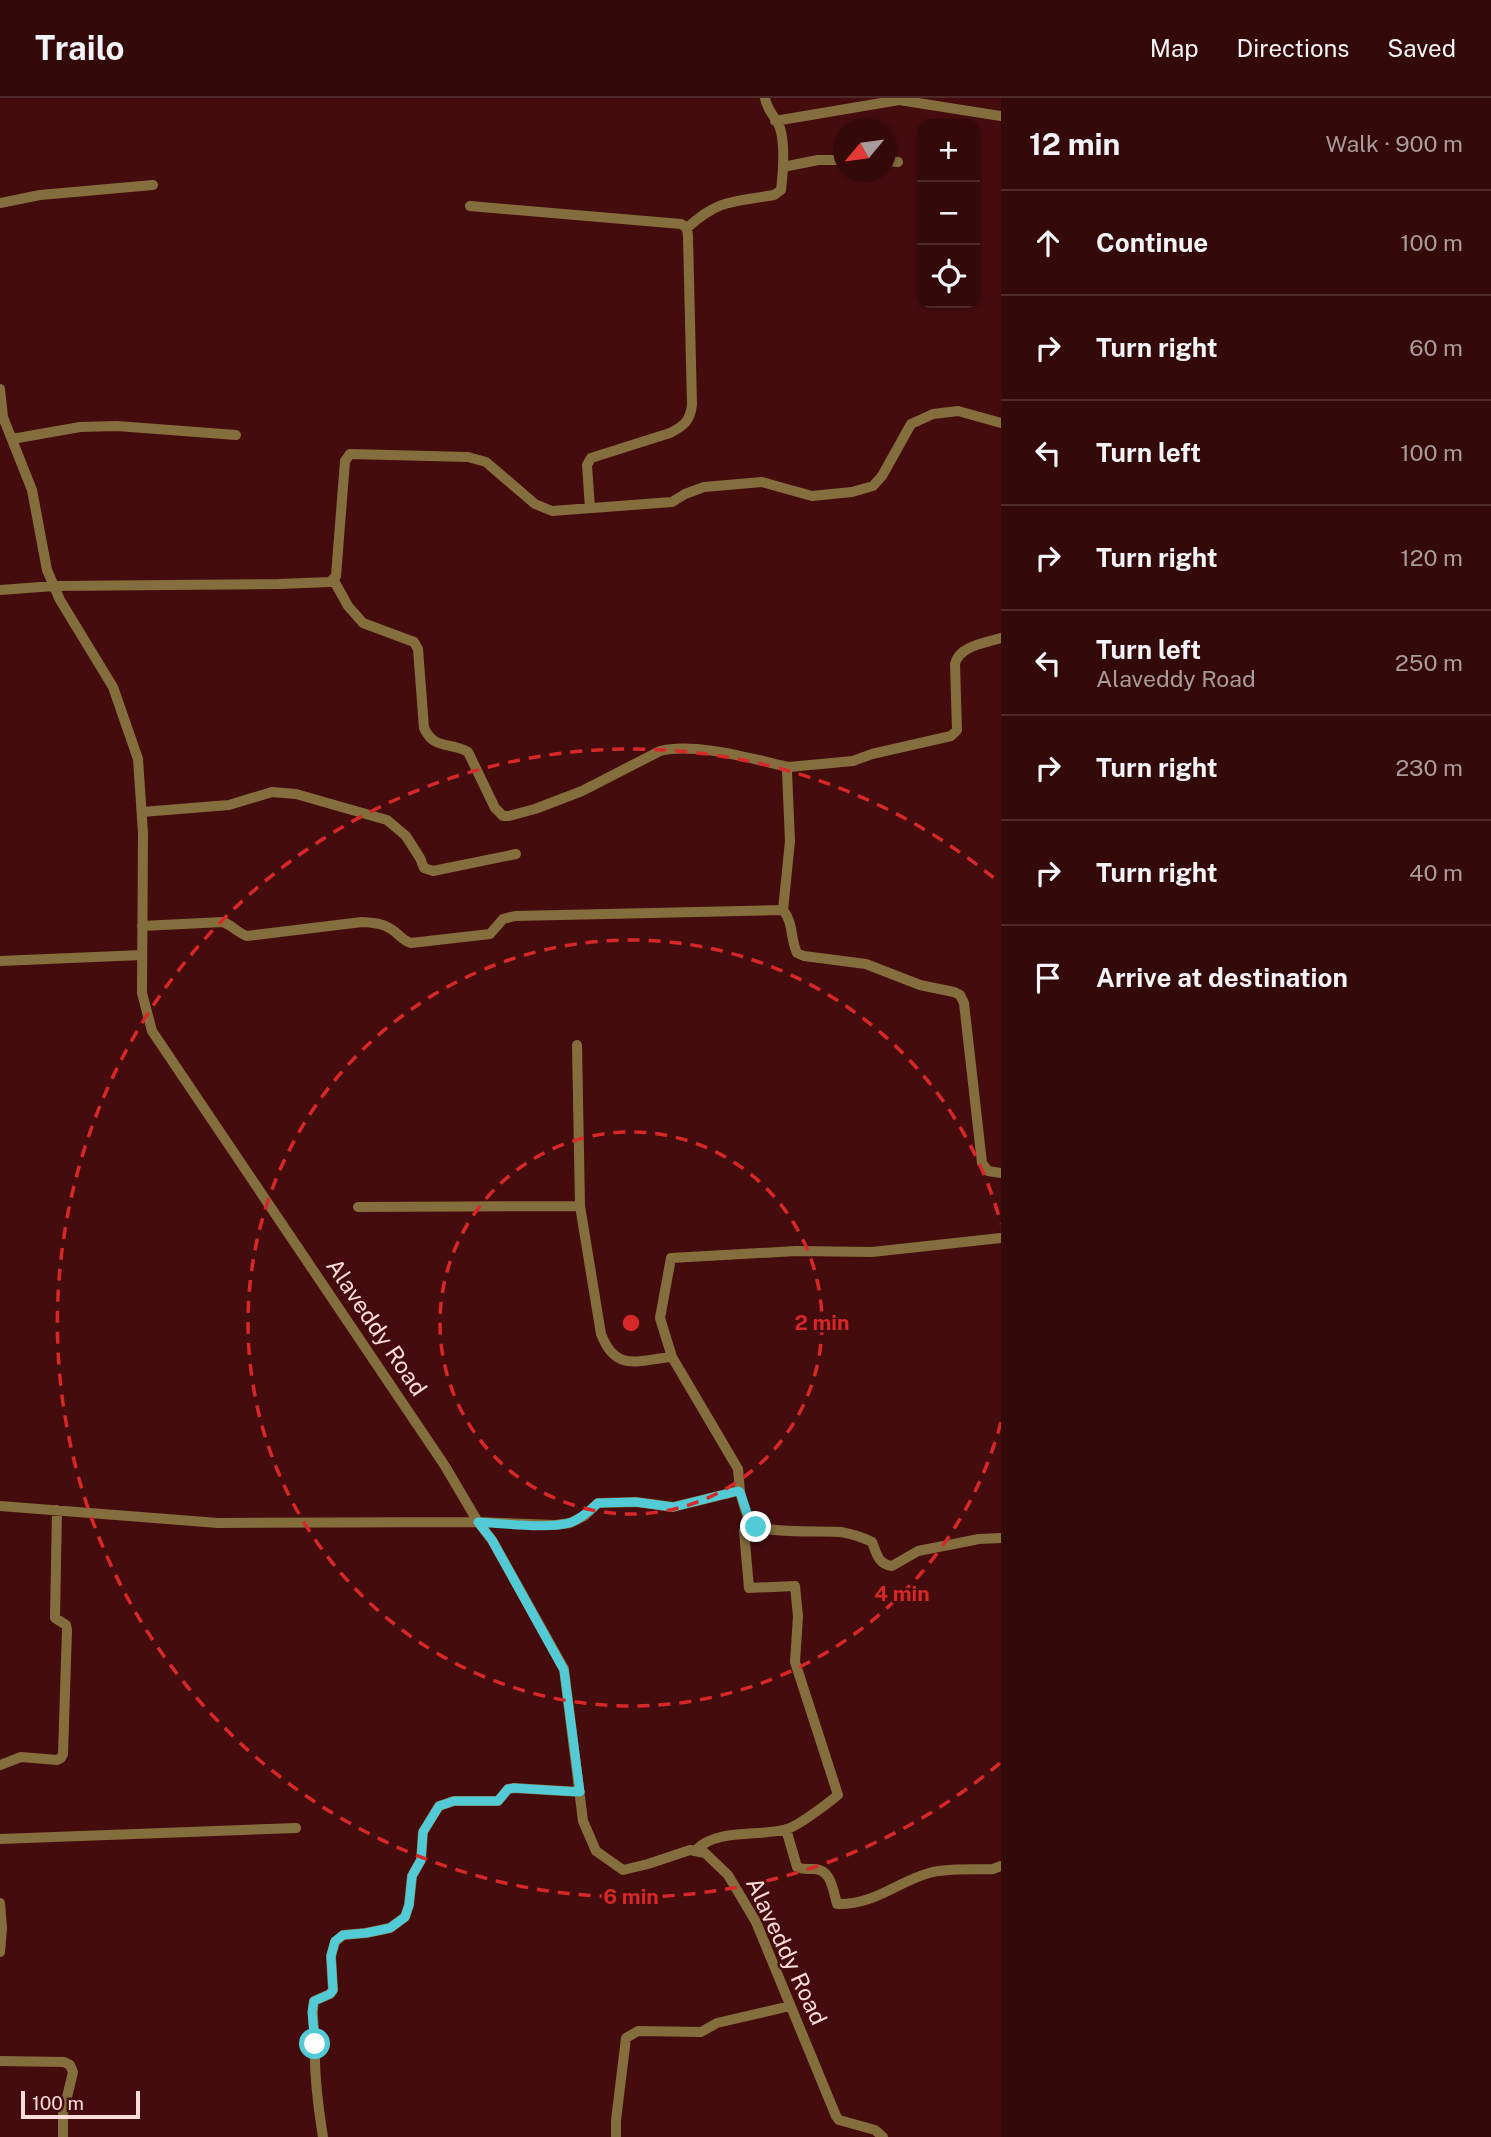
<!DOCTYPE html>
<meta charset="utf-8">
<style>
body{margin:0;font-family:"Public Sans",sans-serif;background:#3c1213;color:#f1f3f6}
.controls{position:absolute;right:21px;top:21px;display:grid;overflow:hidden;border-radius:14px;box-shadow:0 2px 5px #0004}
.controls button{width:63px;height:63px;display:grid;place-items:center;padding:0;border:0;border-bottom:2px solid #4e2a2b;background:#34090a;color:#f1f3f6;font:35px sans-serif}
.compass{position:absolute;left:833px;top:21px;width:63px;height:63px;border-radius:50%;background:#34090a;box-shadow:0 2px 5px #0004;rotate:241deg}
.scale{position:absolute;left:21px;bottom:18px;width:119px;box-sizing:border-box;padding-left:7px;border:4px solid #fcddda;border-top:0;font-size:19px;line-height:24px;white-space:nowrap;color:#fcddda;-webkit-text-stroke:5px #450c0d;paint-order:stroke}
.stop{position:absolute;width:21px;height:21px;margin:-16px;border:5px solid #52cbd7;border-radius:50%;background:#fff}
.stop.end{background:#52cbd7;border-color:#fff;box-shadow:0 2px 7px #0008}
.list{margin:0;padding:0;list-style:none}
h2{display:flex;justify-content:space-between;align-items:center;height:91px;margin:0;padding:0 28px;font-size:30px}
h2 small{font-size:23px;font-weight:400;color:#a99a9c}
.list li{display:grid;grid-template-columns:46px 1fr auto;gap:21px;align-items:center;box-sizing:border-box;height:105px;padding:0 28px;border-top:2px solid #4e2a2b}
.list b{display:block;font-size:26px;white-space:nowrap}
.list p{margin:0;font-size:23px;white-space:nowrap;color:#a99a9c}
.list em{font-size:23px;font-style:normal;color:#a99a9c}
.icon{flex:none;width:38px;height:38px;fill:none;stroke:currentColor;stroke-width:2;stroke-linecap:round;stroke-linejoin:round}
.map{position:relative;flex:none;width:1001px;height:2039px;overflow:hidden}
header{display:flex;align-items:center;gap:42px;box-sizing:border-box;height:98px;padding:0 35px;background:#34090a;border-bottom:2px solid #4e2a2b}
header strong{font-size:33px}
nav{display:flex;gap:38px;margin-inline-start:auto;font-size:24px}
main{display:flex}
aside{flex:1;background:#34090a}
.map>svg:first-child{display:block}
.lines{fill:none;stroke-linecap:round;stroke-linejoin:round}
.minor{stroke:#856e3d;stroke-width:10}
.route{stroke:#52cbd7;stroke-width:9}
.ring{fill:none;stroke:#d62828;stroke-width:3.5;stroke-dasharray:12 9}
.labels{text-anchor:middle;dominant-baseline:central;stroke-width:5;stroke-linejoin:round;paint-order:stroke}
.street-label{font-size:23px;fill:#fcddda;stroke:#450c0d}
.centre{fill:#d62828;stroke:#450c0d;stroke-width:3.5}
.ring-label{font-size:21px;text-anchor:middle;font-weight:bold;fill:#d62828;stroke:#450c0d;stroke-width:5;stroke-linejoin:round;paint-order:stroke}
</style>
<header>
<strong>Trailo</strong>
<nav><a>Map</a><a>Directions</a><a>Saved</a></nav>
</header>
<main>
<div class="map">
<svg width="1001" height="2039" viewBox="0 0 1001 2039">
<rect width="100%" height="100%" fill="#450c0d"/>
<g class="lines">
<path class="minor" d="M 775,23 L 899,2 L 1001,18
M 886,63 L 898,64
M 783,69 L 818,62 L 844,62
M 0,105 L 40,97 L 153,87
M 470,108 L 681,126 L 687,130 L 688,139 L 692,307 C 690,323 684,328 670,335 L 591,360 L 587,367 L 590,410
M 687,130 C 719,101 733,104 774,97 L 781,92 C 783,75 785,46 780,30 C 776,19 767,13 765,0
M 0,291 L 3,319 L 32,392 L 47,472 L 60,502 L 113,589 L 138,661 L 143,735 L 142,895 L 152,933 L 445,1368 L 478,1424 L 492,1442 L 564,1571 L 583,1723 L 596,1753 L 623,1772 L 648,1766 L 690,1752 L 705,1755 L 728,1777 L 756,1824 L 836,2018 L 839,2022 L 875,2032 L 883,2039
M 12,341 L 80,329 L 117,328 L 236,337
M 333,481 L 348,508 L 363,525 L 414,544 L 418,551 L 424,630 C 435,653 449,643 468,654 L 495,710 L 503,718 L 509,718 L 535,711 L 582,693 L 660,653 C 695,644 753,661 789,669
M 0,492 L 54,488 L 279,486 L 330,484 L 336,478 L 345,363 L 350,356 L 468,359 L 486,364 L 535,406 L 552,413 L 672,404 L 685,396 L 704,389 L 762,384 L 812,398 L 852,394 L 873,388 L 882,378 L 911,326 L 933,316 L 958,313 L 1001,325
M 142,714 L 229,707 L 272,694 L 296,696 L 387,722 L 406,738 L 420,760 L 424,770 L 433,773 L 516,756
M 783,812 L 790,743 L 787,674 L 789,669 L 853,663 L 872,656 L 951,638 L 957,632 L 955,566 C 959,548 985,545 1001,540
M 142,828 L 223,824 C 233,828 238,835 247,838 L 362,824 C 373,825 382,825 391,831 C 399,836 402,842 411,845 L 490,836 L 503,821 L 515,818 L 783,812 C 794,825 790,841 797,855 L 804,858 L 866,866 L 920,887 L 954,894 L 960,897 L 964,905 L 982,1065 L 988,1073 L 1001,1075
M 0,863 L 142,857
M 577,947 L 580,1108 L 601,1236 C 616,1275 638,1262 672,1259
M 358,1109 L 580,1108
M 740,1394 L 738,1371 L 672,1259 L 660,1220 L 671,1160 L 796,1153 L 872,1154 L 1001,1140
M 0,1408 L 218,1425 L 478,1424 L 555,1427 L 570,1425 L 584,1418 L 598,1405 L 636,1404 L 673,1409 L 738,1393 L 740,1394 C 743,1403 745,1416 751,1424 C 759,1437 825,1432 841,1434 C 852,1436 862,1439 872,1444 C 877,1456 878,1466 892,1468 L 918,1453 L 979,1441 L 1001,1440
M 0,1667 L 21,1659 L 57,1662 L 61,1660 L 63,1656 L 67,1532 L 66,1527 L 55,1520 L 57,1412
M 786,1731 L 797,1769 C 804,1772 807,1771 814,1771 C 831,1771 833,1792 837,1806 C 874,1807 895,1785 929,1775 C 946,1770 974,1772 993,1771 L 1001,1768
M 0,1741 L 296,1730
M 696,1752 C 716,1730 760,1739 787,1731 C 798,1728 827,1706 838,1697 L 795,1564 L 798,1518 L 795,1488 L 749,1490 L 744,1433 L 750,1424
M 0,1805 L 2,1830 L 0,1854
M 0,1963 L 64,1964 L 70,1967 L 73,1974 L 63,2016 L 63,2039
M 323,2039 C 318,2008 314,1978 315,1947 C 315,1932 311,1918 314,1903 L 330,1896 L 333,1892 L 331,1858 L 335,1844 L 343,1837 L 366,1835 L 390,1830 L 405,1819 L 409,1807 L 412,1778 L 421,1762 L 423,1734 L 439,1708 L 454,1703 L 498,1703 L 508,1691 L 514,1690 L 580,1694
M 616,2039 L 616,2022 L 626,1940 L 638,1933 L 701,1934 L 717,1925 L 790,1908"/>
</g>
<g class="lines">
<path class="route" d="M 315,1946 L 312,1914 L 314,1903 L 330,1896 L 333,1892 L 331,1858 L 335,1843 L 343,1837 L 366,1835 L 390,1830 L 405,1819 L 409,1807 L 412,1778 L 421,1762 L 423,1734 L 439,1708 L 454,1703 L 498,1703 L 508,1691 L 514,1690 L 580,1694 L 564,1572 L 492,1442 L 478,1424 C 501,1425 551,1432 572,1424 C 582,1420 590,1412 598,1405 L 636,1404 L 673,1409 L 738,1393 L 740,1394 L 750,1424 L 756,1429"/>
</g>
<g class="ring">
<circle cx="631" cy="1225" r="191"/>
<path d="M1001 1324A383 383 0 1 1 1001 1126"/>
<path d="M1000 1665A574 574 0 1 1 1000 785"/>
</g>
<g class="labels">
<g class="street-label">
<text transform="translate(377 1229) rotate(56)">Alaveddy Road</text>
<text transform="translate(787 1853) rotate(65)">Alaveddy Road</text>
</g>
</g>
<circle cx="631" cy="1225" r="10" class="centre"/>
<g class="ring-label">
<text x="822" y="1232">2 min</text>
<text x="902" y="1503">4 min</text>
<text x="631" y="1806">6 min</text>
</g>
</svg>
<div class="controls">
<button>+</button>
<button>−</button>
<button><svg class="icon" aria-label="locate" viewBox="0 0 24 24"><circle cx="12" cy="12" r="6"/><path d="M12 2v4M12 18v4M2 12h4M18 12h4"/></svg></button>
</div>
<svg class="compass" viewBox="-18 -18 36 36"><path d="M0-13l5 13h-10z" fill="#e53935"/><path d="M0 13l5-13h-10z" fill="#a99a9c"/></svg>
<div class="scale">100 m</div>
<div class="stop" style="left:315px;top:1946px"></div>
<div class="stop end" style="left:756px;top:1429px"></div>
</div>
<aside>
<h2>12 min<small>Walk · 900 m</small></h2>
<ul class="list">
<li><svg class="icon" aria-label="ahead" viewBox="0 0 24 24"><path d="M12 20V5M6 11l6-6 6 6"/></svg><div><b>Continue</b></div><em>100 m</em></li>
<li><svg class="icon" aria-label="right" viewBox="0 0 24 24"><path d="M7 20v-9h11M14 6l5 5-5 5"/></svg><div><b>Turn right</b></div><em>60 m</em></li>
<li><svg class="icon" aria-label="left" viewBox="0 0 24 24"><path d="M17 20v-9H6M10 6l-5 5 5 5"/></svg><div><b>Turn left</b></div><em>100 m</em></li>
<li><svg class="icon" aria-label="right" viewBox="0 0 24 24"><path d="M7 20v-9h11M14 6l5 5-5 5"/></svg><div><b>Turn right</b></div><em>120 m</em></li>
<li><svg class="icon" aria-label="left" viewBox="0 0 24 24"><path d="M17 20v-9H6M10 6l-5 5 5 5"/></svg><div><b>Turn left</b><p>Alaveddy Road</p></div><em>250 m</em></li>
<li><svg class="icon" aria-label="right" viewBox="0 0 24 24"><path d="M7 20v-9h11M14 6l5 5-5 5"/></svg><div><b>Turn right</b></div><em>230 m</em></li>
<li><svg class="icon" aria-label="right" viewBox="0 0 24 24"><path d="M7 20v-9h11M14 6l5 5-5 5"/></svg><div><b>Turn right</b></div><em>40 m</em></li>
<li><svg class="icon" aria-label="arrive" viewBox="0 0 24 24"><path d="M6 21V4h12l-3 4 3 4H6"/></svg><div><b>Arrive at destination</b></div></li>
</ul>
</aside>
</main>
